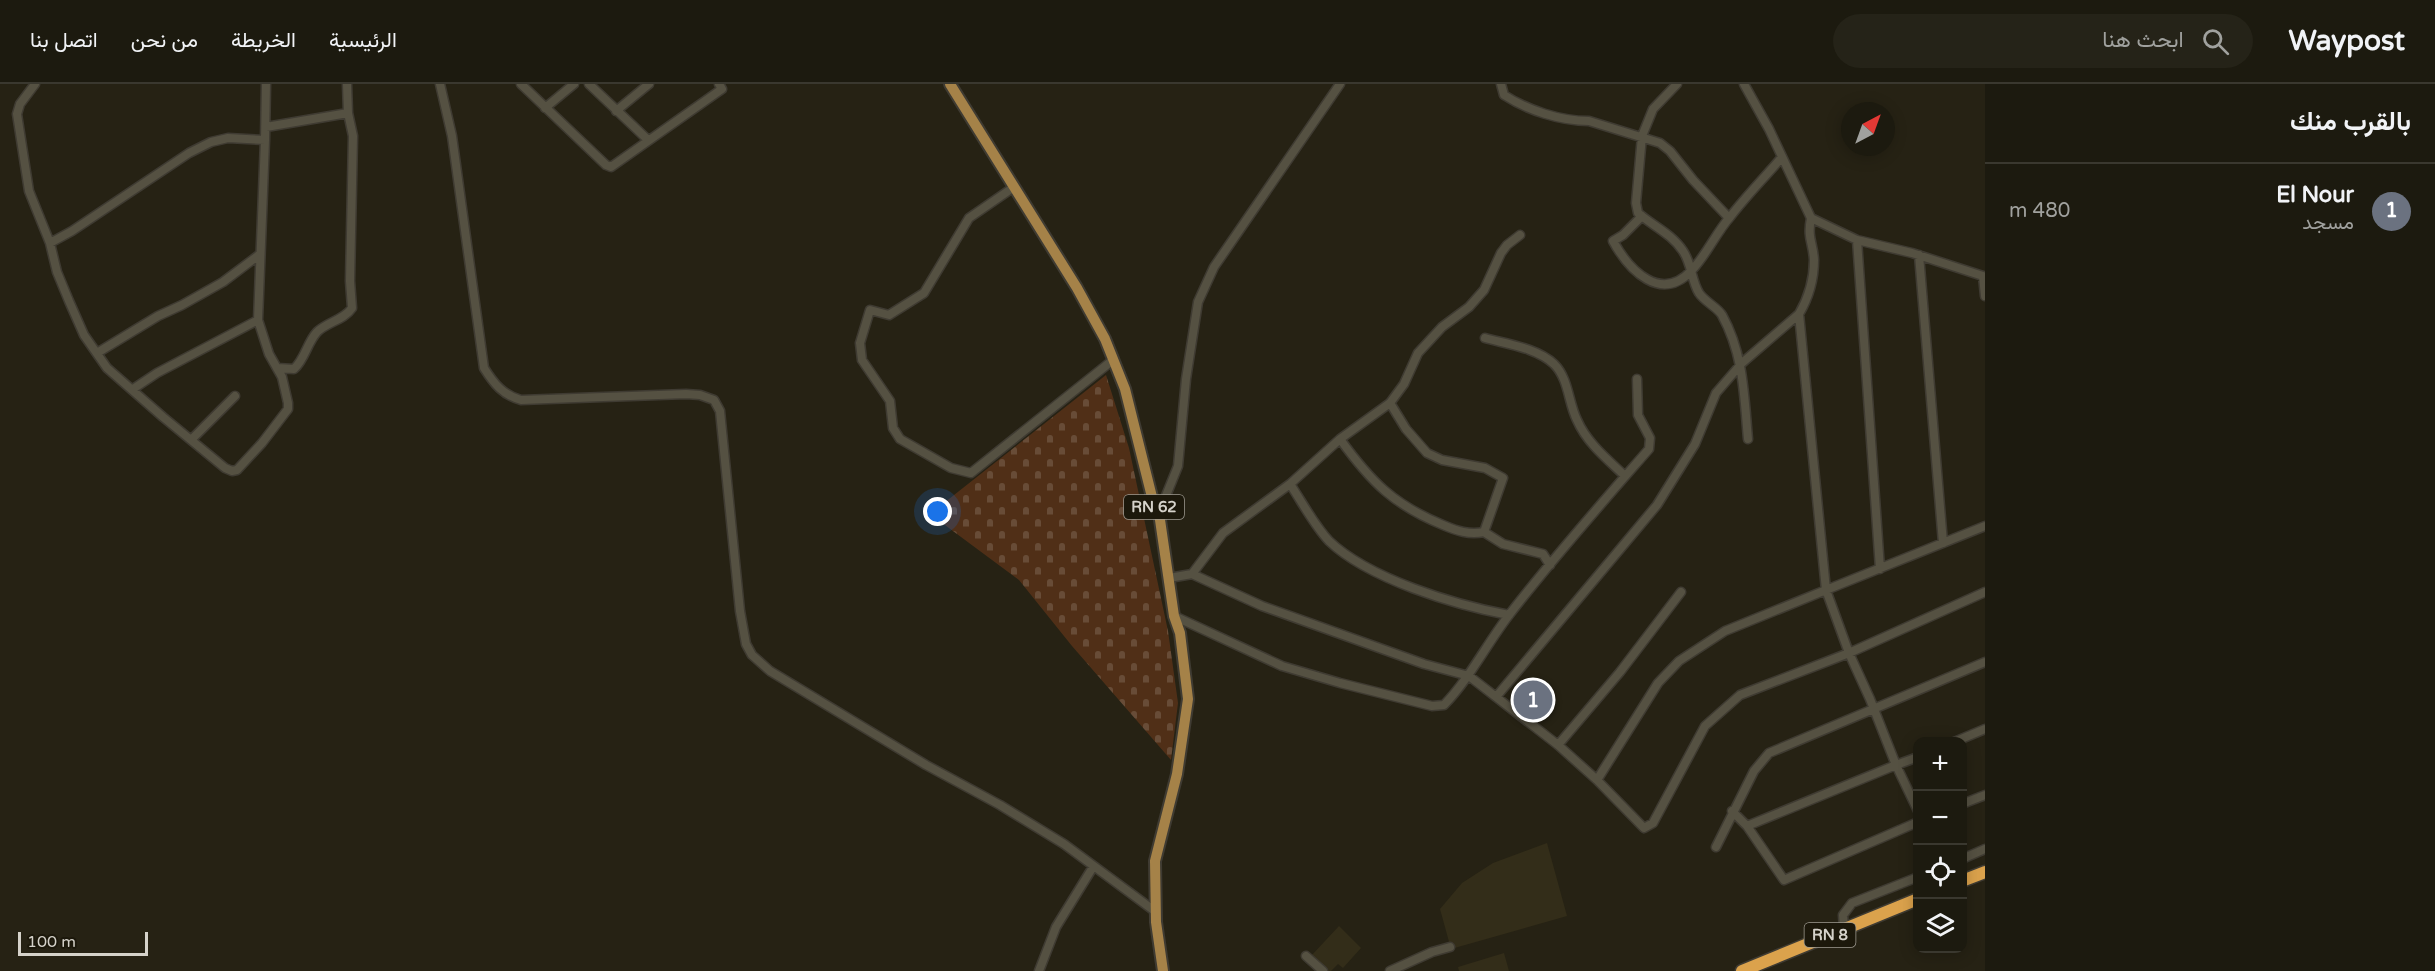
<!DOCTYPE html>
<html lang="ar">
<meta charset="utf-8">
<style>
body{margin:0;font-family:"Varela Round",Vazirmatn,sans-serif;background:#252318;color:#f1f3f6;direction:rtl}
.controls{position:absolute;right:18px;bottom:18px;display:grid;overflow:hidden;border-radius:12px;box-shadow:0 3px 15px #0003}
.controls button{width:54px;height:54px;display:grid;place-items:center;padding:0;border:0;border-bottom:2px solid #3a382f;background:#1c1a0f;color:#f1f3f6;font:30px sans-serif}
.compass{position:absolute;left:1841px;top:18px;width:54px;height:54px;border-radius:50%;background:#1c1a0f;box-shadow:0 3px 15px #0003;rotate:41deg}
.scale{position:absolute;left:18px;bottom:15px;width:130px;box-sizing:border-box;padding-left:6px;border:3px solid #d5d2ca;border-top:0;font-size:16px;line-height:21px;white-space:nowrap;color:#d5d2ca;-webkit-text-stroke:4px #1c180b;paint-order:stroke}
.you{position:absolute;left:938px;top:428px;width:21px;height:21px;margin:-15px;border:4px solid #fff;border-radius:50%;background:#1a73e8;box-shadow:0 0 0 9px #1a73e833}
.badge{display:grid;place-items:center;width:39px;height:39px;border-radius:50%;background:#7c3aed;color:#fff;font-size:20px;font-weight:700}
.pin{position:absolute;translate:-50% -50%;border:3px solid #fff;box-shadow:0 2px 6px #0006}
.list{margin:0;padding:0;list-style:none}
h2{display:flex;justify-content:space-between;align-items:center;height:78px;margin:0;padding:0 24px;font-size:26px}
h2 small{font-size:20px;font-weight:400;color:#a0a19e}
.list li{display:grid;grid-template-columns:39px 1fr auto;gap:18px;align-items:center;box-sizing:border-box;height:96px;padding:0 24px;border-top:2px solid #3a382f}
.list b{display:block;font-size:22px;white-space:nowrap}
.list p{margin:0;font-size:20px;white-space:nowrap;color:#a0a19e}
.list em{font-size:20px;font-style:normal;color:#a0a19e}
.icon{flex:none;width:33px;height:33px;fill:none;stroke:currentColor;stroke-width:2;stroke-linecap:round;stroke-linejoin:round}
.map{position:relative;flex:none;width:1985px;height:887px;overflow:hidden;direction:ltr}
header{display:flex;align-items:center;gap:36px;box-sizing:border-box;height:84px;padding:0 30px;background:#1c1a0f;border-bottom:2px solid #3a382f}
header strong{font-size:28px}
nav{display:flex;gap:33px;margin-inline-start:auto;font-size:21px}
.search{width:420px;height:54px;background:#252318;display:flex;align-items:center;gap:15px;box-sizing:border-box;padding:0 21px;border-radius:33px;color:#a0a19e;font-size:22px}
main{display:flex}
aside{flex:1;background:#1c1a0f}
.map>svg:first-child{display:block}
.built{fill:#332d19}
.cemetery{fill:url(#cemetery-stones)}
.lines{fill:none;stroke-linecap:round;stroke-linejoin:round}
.minor-casing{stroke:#3f3b32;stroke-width:11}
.major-casing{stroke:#3f3b32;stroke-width:14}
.highway-casing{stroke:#3f3b32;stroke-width:15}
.minor{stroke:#555142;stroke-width:8}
.major{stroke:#a58248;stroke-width:10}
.highway{stroke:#dba24c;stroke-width:12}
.labels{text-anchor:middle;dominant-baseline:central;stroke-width:4.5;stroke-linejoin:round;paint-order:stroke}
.shield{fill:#1c180b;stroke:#9e9a91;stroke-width:1.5}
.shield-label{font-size:15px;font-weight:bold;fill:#d5d2ca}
</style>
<header>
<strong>Waypost</strong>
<div class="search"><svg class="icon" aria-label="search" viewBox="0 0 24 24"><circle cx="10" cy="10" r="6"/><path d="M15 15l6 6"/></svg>ابحث هنا</div>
<nav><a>الرئيسية</a><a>الخريطة</a><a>من نحن</a><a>اتصل بنا</a></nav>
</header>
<main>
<aside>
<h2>بالقرب منك<small></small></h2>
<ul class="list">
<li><span class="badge" style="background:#6b7280">1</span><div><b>El Nour</b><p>مسجد</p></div><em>480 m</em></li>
</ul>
</aside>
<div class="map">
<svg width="1985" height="887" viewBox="0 0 1985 887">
<defs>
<pattern id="cemetery-stones" width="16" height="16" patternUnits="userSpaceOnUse" patternTransform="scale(1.5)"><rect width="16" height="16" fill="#502f17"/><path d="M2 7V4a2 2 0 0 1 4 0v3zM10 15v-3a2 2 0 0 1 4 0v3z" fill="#684c37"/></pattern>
</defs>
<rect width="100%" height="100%" fill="#262214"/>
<path class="built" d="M 1547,759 L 1567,832 L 1451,865 L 1440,825 L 1462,799 L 1493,779 Z
M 1339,842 L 1361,864 L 1343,884 L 1338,880 L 1331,887 L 1326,887 L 1311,872 Z
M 1504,869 L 1509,887 L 1459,887 L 1458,883 Z"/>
<path class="cemetery" d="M 1106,291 L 1129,364 L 1168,547 L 1178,619 L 1171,676 L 1072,562 L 1019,496 L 930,430 Z"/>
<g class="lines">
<defs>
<path id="minor" d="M 35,0 L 20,20 L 17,30 L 29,107 L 50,159 L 72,147 L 189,69 L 211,58 L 228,54 L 265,56 L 266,0
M 440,0 L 452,52 L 484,284 C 494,300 503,311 521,316 L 686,310 L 700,311 L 714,316 L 720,327 L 740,527 L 746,560 L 752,571 L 770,587 L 926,681 L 1000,721 L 1064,760 L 1156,828
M 521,0 L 606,81 L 611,83 L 722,5 L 719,0
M 589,0 L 647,55
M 1501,0 L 1504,11 C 1527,26 1560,37 1589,37 L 1660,59 L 1670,67 L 1693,96 L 1729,134
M 1677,0 L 1653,25 L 1642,52 L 1636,119 L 1638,129 C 1653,142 1672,150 1683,167 C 1692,180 1691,196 1699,209 C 1705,218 1717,223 1722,231 C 1744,271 1744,312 1748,355
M 1744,0 L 1769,45 L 1811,134
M 545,24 L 574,0
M 616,27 L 649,0
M 266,43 L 348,29
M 1014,103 L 969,134 L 924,209 L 889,231 L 870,226 L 860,259 L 862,276 L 890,317 L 893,344 L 900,355 L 951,384 L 971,389 L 1113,276
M 1642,132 L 1623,151 L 1613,157 C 1629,186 1661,220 1692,186 C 1707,170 1716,149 1730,133 C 1746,112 1765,93 1782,73
M 1857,156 L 1880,485
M 50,159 L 57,188 L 69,217 L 84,251 L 107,284 L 163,333 L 225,384 L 232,387 L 237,386 L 262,359 L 288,325 L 288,319 L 282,293 L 269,270 L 258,236 L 265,56
M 1919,171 L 1943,459
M 1485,254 C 1507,260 1537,264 1554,280 C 1569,295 1568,318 1577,336 C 1587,359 1607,375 1625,392
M 97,269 L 158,232 L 182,221 L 223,198 L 259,171
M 277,284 L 294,285 C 305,275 307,259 317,248 C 327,238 344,236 352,224 L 350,197 L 353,52 L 348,29 L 347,0
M 133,305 L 157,289 L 258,236
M 1390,319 L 1404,300 L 1418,269 L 1442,243 L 1469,223 L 1484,206 L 1501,169 L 1507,161 L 1520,151
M 1340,355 C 1371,398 1394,421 1443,441 C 1457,447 1469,451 1484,448 L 1503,460 L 1543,470 L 1550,481
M 191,356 L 235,312
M 1290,400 L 1340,355 L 1390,319 L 1406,345 L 1427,369 L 1442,376 L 1485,384 L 1503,394 L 1484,448
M 1159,429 L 1178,382 L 1186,295 L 1198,218 L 1214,183 L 1340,0
M 1985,442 L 1826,506 L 1849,569 L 1985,508
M 1192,490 L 1223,449 L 1290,400 C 1302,418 1314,441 1329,457 C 1369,495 1455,521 1509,531
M 1169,494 L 1192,490 L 1262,522 L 1424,580 L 1469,592 L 1558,661 L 1597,696
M 1174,532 L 1282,582 L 1340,599 L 1432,622 L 1444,621 C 1470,594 1486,561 1509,531 C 1553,474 1601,420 1649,365 L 1650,354 L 1638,331 L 1637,295
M 1496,613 L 1657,421 L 1695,360 L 1716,309 L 1742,279 L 1799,230
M 1954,658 L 1985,645
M 1558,661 L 1620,588 L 1681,508
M 1918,673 L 1896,681 L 1918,727
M 1962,720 L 1985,711
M 1732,727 L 1747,742
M 1918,738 L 1784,796 L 1747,742 L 1896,681 L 1870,615 L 1849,569 L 1740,611 L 1705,642 L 1653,739 L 1644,744 L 1597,696 L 1658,599 L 1679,577 L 1725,547 L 1826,506 L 1799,230 C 1809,213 1814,196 1814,176 C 1813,158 1807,155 1811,134 L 1857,156 L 1912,169 L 1983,192 L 1985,212
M 1716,763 L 1754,687 L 1769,669 L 1985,578
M 1962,775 L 1985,765
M 1844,845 L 1843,831 L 1852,819 L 1918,793
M 1306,872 L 1323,887
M 1039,887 L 1056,843 L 1093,783
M 1390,887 L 1432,868 L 1450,863"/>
<path id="major" d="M 950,0 L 1077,204 L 1105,255 L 1125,305 L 1156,429 L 1159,429 L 1174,532 L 1180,549 L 1188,615 L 1177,690 L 1155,777 L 1156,838 L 1163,887"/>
<path id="highway" d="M 1962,797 L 1985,788
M 1742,887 L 1918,815"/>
</defs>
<use href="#minor" class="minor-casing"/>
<use href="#major" class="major-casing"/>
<use href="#highway" class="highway-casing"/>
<use href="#minor" class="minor"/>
<use href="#major" class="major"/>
<use href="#highway" class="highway"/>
</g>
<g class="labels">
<g class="shield">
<rect x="1124" y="411" width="60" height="24" rx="4.5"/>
<rect x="1804.5" y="839" width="51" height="24" rx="4.5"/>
</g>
<g class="shield-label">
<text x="1154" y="423">RN 62</text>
<text x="1830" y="851">RN 8</text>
</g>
</g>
</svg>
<div class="controls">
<button>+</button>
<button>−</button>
<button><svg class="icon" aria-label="locate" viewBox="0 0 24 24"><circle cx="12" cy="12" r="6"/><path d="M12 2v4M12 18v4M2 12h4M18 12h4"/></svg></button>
<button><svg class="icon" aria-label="layers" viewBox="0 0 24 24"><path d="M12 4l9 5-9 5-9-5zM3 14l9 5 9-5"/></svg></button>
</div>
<svg class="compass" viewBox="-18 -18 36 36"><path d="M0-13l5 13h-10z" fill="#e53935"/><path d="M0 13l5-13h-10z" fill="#a0a19e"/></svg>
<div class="scale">100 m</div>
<div class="you"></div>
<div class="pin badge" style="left:1533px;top:616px;background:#6b7280">1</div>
</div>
</main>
